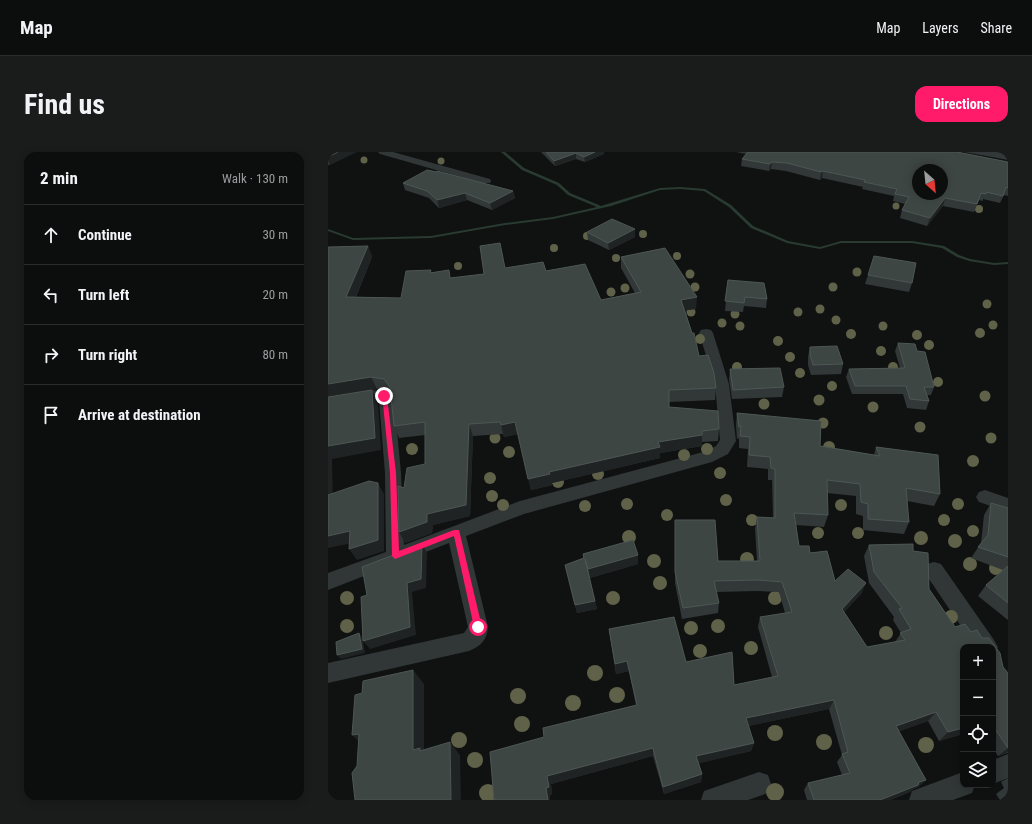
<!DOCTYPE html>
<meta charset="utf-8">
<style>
body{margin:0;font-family:"Roboto Condensed",sans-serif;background:#1a1c1c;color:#f1f3f6}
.controls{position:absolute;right:12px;bottom:12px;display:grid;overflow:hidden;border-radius:8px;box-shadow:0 2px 10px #0003}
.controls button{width:36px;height:36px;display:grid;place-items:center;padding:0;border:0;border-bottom:1px solid #2c2e2e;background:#0c0e0e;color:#f1f3f6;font:20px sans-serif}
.compass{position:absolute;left:584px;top:12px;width:36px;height:36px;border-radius:50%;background:#0c0e0e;box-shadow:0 2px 10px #0003;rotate:153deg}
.stop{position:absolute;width:12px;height:12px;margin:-9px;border:3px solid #ff1b6a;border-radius:50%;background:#fff}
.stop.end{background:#ff1b6a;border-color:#fff;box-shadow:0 1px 4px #0008}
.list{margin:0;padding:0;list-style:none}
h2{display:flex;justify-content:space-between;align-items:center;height:52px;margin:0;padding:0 16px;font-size:17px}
h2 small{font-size:13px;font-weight:400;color:#9a9c9e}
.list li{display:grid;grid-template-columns:26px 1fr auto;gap:12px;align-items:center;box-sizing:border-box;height:60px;padding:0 16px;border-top:1px solid #2c2e2e}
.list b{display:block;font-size:15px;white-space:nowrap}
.list em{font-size:13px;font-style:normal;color:#9a9c9e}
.icon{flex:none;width:22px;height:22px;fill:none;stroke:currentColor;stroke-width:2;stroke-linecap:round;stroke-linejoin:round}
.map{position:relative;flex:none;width:680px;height:648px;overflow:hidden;border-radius:12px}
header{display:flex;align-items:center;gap:24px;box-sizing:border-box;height:56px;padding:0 20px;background:#0c0e0e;border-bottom:1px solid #2c2e2e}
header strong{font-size:19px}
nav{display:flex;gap:22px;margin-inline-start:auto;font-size:14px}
.intro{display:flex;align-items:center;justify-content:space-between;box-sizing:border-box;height:96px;padding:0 24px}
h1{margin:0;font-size:28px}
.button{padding:10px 18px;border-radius:12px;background:#ff1b6a;color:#fff;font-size:14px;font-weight:700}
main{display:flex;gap:24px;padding:0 24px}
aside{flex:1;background:#0c0e0e;border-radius:12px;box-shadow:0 2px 10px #0003}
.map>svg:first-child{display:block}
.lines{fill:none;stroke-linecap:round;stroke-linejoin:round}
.stream{fill:#293b31;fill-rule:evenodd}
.street{fill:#313736;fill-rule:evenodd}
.tree{fill:#5f6148}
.wall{fill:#323837}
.shaded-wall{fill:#202323}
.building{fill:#3e4644;stroke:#4d5754;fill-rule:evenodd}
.route{fill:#ff1b6a}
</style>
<header>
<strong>Map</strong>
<nav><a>Map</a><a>Layers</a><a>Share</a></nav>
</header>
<div class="intro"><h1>Find us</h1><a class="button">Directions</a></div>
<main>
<aside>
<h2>2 min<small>Walk · 130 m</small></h2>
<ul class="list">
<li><svg class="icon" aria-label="ahead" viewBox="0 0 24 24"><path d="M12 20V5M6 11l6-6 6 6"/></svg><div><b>Continue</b></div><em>30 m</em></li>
<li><svg class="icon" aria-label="left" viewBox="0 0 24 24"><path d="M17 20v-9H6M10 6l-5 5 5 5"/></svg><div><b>Turn left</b></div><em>20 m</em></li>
<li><svg class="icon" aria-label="right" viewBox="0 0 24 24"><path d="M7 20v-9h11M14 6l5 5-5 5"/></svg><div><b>Turn right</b></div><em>80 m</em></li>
<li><svg class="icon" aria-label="arrive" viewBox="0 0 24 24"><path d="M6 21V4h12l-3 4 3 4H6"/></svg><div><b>Arrive at destination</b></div></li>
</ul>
</aside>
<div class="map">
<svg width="680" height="648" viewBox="0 0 680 648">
<rect width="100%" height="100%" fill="#101212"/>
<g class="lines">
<path class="stream" d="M 173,0 L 177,0 L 196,16 L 231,31 L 242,41 L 273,54 L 332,36 L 352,35 L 377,37 L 403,53 L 425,74 L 460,89 L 492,95 L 513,89 L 584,89 L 616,94 L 631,103 L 642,107 L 666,111 L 680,110 L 680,112 L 666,113 L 641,109 L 629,105 L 614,96 L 584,91 L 513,91 L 492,97 L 459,91 L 423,76 L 401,55 L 376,39 L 352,37 L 332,38 L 283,54 L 225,67 L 177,73 L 103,86 L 25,88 L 0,79 L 0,77 L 25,86 L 103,84 L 177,71 L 225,65 L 269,55 L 240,43 L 229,33 L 194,18 Z"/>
<path class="street" d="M 50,0 L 65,0 L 162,27 L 163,29 L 162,31 L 154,31 L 52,2 Z
M 378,177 L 383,178 L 385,181 L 401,232 L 408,289 L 400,302 L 384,310 L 196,362 L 138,384 L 160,475 C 159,488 153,494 141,499 L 0,531 L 0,511 L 136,481 L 140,475 L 121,391 L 0,438 L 0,421 L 58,400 L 57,321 L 51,248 L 0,256 L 0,246 L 49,238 L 61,240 L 66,247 L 73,321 L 76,393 L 192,349 L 379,299 L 388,294 L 392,288 L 387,232 L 371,181 L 373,178 Z
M 657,338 L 680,346 L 680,360 L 651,350 L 648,345 L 651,340 Z
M 606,410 L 613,412 L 666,488 L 670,495 L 666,502 L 665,503 L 665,495 L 647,495 L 599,424 L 596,418 L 599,412 Z
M 680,602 L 680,626 L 665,632 L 665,608 Z
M 431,620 L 440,623 L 443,632 L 440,641 L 420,648 L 373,648 L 376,639 Z
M 635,620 L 635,633 L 647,633 L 644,641 L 625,648 L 581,648 L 584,639 Z"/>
</g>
<g class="tree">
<circle cx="36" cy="8" r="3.5"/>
<circle cx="113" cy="9" r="3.5"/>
<circle cx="568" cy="54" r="3.5"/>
<circle cx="651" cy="57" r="4"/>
<circle cx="315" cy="82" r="4"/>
<circle cx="259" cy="84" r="4"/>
<circle cx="226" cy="96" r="4"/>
<circle cx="349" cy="104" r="4"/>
<circle cx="288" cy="106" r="4"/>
<circle cx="130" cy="114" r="4"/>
<circle cx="529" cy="120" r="4.5"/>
<circle cx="362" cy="122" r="4.5"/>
<circle cx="367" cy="135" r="4.5"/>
<circle cx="505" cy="135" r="4.5"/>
<circle cx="297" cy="136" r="4.5"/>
<circle cx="283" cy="140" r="4.5"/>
<circle cx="659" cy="152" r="4.5"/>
<circle cx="492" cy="157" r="4.5"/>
<circle cx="363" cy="160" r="4.5"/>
<circle cx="470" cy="160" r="4.5"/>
<circle cx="407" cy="162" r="4.5"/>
<circle cx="508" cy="168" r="4.5"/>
<circle cx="394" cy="171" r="4.5"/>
<circle cx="665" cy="173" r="4.5"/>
<circle cx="412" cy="174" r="4.5"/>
<circle cx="555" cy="174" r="4.5"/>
<circle cx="652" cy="181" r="5"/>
<circle cx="523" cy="182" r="5"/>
<circle cx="589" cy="183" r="5"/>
<circle cx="372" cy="187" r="5"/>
<circle cx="450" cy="189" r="5"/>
<circle cx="601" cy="193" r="5"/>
<circle cx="553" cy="199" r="5"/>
<circle cx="462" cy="205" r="5"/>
<circle cx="409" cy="215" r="5"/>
<circle cx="565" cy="215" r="5"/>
<circle cx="472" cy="221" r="5"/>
<circle cx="610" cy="230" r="5"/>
<circle cx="504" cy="234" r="5"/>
<circle cx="657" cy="244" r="5.5"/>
<circle cx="491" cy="248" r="5.5"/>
<circle cx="436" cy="252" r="5.5"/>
<circle cx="545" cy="255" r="5.5"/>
<circle cx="495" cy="271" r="5.5"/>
<circle cx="592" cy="275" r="5.5"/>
<circle cx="167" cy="286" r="5.5"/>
<circle cx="663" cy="286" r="5.5"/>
<circle cx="501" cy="295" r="6"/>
<circle cx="84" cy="297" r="6"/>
<circle cx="379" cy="297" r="6"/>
<circle cx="181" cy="300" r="6"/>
<circle cx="356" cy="303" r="6"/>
<circle cx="645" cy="309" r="6"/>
<circle cx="392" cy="321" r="6"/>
<circle cx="270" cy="322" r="6"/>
<circle cx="162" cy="326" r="6"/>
<circle cx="230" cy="330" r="6"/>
<circle cx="164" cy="344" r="6"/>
<circle cx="398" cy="348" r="6"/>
<circle cx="299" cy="352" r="6"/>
<circle cx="630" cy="352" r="6"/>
<circle cx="175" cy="353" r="6"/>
<circle cx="513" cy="353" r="6"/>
<circle cx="257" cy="354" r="6"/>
<circle cx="339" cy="363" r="6"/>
<circle cx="424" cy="368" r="6"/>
<circle cx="616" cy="368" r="6"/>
<circle cx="645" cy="379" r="6"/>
<circle cx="490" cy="381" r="6"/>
<circle cx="530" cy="381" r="6"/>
<circle cx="301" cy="385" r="7"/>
<circle cx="593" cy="386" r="7"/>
<circle cx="627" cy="389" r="7"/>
<circle cx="419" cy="407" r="7"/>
<circle cx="326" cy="409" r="7"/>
<circle cx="642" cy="412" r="7"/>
<circle cx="668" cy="416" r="7"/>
<circle cx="332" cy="431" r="7"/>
<circle cx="19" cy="446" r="7"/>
<circle cx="285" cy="446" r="7"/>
<circle cx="447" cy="446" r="7"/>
<circle cx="623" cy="465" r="7"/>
<circle cx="19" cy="474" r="7"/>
<circle cx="390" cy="474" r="7"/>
<circle cx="363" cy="476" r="7"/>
<circle cx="558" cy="481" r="7"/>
<circle cx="423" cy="496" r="7"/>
<circle cx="372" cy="499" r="7"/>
<circle cx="267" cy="521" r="8"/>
<circle cx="289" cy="543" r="8"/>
<circle cx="190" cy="544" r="8"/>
<circle cx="245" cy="551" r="8"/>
<circle cx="194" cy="572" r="8"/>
<circle cx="447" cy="581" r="8"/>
<circle cx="131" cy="588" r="8"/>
<circle cx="496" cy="590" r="8"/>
<circle cx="598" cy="593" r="8"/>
<circle cx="147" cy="608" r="8"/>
<circle cx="447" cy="640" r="9"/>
<circle cx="160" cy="641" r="9"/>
</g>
<path class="wall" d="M 0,0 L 2,13 L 0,13 Z
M 213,0 L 276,0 L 276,2 L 257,10 L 248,7 L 227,14 Z
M 408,0 L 629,0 L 680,10 L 680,44 L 676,43 L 672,51 L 655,47 L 655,49 L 651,48 L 646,60 L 615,54 L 599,74 L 572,66 L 574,58 L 577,52 L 565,49 L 566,44 L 534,37 L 535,35 L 494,26 L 492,28 L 458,19 L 443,17 L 441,19 L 413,14 L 414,7 L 418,2 Z
M 636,0 L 680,0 L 680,8 Z
M 109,20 L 185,39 L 187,46 L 164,58 L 139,48 L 111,56 L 101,46 L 77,38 L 75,31 Z
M 259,80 L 307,85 L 281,98 L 260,88 Z
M 40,94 L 44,105 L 28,145 L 73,146 L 104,120 L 124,126 L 156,122 L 177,116 L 218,119 L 273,148 L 307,141 L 293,116 L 293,105 L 368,157 L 357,158 L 371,204 L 388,236 L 387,248 L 341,250 L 341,255 L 391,277 L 390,289 L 374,290 L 374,294 L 332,301 L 332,306 L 224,331 L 224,333 L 203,338 L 190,282 L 176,285 L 175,282 L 145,284 L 142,364 L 105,373 L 104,381 L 77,391 L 76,336 L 97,312 L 97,283 L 71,286 L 66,274 L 63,241 L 61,239 L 49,237 L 0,244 Z
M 540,123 L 584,131 L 581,140 L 537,132 Z
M 400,128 L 439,147 L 438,156 L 416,154 L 415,160 L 397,159 Z
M 570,191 L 589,199 L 606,235 L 603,243 L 599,243 L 601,249 L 598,258 L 579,256 L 575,242 L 524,242 L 518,225 L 521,217 L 572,216 L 567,199 Z
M 482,195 L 515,212 L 513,222 L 483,223 L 480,213 L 480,205 Z
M 402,217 L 456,235 L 454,245 L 404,247 L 401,227 Z
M 409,261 L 493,269 L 492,294 L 546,303 L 548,295 L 610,303 L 612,342 L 606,354 L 579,349 L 581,370 L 576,382 L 535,378 L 535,364 L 528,362 L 528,344 L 499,341 L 500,363 L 496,375 L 468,373 L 471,394 L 481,394 L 482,401 L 499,399 L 507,429 L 520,417 L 538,431 L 533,442 L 516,460 L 539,495 L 567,490 L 573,481 L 565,468 L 566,465 L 541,431 L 536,404 L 541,393 L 585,392 L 585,399 L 600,401 L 601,437 L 627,475 L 637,472 L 643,480 L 649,478 L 654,486 L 661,486 L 672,501 L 675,515 L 680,521 L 680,601 L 679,601 L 670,604 L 665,597 L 665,495 L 635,495 L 635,582 L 611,589 L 600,569 L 571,579 L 598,628 L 590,635 L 585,637 L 582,640 L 562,648 L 479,648 L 476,638 L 480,631 L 514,623 L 509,610 L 514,603 L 501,557 L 420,574 L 426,591 L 423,599 L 371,611 L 374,622 L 373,630 L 336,642 L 325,604 L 223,632 L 224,642 L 222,643 L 222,648 L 166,648 L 162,600 L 216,585 L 215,576 L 308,553 L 301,519 L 288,522 L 281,477 L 346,465 L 358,510 L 404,500 L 406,533 L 444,525 L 430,475 L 432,465 L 457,461 L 451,440 L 428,439 L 388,440 L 391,451 L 390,461 L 354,467 L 347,431 L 347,368 L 387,368 L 390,409 L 429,409 L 427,377 L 429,365 L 445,366 L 444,328 L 440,328 L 440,317 L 419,315 L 420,297 L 411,296 L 411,286 L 409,287 L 408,273 Z
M 663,351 L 680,356 L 680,468 L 650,444 L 658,433 L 675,418 L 643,406 L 653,391 L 656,363 Z
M 255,402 L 310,412 L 262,426 L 260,421 L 269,457 L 249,461 L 237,413 L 255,406 Z
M 680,626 L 680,648 L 672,648 L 668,642 L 676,636 L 673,630 Z"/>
<path class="shaded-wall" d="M 10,0 L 29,0 L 2,13 L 0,8 L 0,5 Z
M 267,0 L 276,0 L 276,2 L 257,10 L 256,5 Z
M 248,1 L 248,7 L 227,14 L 226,9 Z
M 444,10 L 443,17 L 441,19 L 442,12 Z
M 495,19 L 494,26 L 492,28 L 493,20 Z
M 185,39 L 187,46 L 164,58 L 162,51 Z
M 137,41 L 139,48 L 111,56 L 109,48 Z
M 617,46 L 615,54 L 599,74 L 602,66 Z
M 307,77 L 307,85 L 281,98 L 280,91 Z
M 40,94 L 44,105 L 23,156 L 18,145 Z
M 369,145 L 368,157 L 353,159 L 353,148 Z
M 43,225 L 49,237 L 0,244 L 0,232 Z
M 44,238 L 50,250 L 53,298 L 4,307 L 5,355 L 0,347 L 0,294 Z
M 187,270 L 190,282 L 176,285 L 173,273 Z
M 141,272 L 145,284 L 142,364 L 105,373 L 104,381 L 77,391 L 71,380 Z
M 374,283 L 374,294 L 332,301 L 332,306 L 224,331 L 224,333 L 203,338 L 200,327 L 221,320 L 330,290 Z
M 50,331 L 56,342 L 56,399 L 29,408 L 21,397 Z
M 22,379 L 29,390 L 0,396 L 0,384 Z
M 94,392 L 99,401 L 98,436 L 84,440 L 88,483 L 42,497 L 35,489 L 37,501 L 13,507 L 9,503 L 31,481 L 35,486 L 79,431 Z
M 310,403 L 310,412 L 262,426 L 260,417 Z
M 538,431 L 533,442 L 509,468 L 514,457 Z
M 267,449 L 269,457 L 249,461 L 247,453 Z
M 299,509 L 301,519 L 288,522 L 287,512 Z
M 85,518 L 96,532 L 96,602 L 85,598 Z
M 506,548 L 501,557 L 416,575 L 418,566 Z
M 608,560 L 600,569 L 562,583 L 568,574 Z
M 635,576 L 635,582 L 611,589 L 620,580 Z
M 31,582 L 38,596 L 24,583 Z
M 122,590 L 132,603 L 133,648 L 123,648 Z
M 426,591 L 423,599 L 368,612 L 368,604 Z
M 325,596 L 325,604 L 223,632 L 224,642 L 222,643 L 222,648 L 220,648 L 218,636 L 219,624 Z
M 680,596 L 680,600 L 670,604 Z
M 374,622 L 373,630 L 336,642 L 335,635 Z
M 598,628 L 590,635 L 585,637 L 582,640 L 562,648 L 552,648 Z"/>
<path class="building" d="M 0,0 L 10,0 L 0,5 Z
M 218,0 L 267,0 L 256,5 L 248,1 L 226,9 Z
M 420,0 L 629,0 L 680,10 L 680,36 L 678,35 L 675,44 L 658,40 L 658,42 L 653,41 L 649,52 L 617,46 L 602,66 L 574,58 L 581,45 L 567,42 L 569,37 L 536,30 L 537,28 L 495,19 L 493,20 L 459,11 L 444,10 L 442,12 L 414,7 ZM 590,18 L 614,18 L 614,42 L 590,42 Z
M 99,18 L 109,20 L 109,19 L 185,39 L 162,51 L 137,41 L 109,48 L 99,39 L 75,31 Z
M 284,67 L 307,77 L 280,91 L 259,80 Z
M 172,91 L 177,116 L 215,110 L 218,119 L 257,112 L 273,148 L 313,140 L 293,105 L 337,96 L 369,145 L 353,148 L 364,181 L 366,181 L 371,204 L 380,203 L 386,221 L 388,236 L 341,238 L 341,255 L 390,259 L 391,277 L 374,279 L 374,283 L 330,290 L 332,295 L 221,320 L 222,322 L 200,327 L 187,270 L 173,273 L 172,270 L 141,272 L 138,353 L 99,362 L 99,370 L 71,380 L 70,334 L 76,336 L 79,316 L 97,312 L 97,270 L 66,274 L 62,235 L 56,227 L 43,225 L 0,232 L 0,95 L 40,94 L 18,145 L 73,146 L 78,119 L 103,118 L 102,121 L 121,118 L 122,126 L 156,122 L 152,94 Z
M 546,104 L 588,111 L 584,131 L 540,123 Z
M 400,128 L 436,131 L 439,147 L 417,145 L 416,151 L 397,149 Z
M 570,191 L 587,192 L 589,199 L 597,200 L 606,235 L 596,235 L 601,249 L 582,247 L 578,234 L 527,234 L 521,217 L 577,216 Z
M 509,194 L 515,212 L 485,213 L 482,203 L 482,195 Z
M 452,216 L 456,235 L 405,238 L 402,217 Z
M 44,238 L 47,286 L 0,294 L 0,245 Z
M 409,261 L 493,269 L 492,294 L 552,304 L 548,295 L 610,303 L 612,342 L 578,336 L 581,370 L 540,367 L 540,352 L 533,350 L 532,332 L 499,328 L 500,363 L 466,361 L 471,394 L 481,394 L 482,401 L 499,399 L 507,429 L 520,417 L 538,431 L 514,457 L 539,495 L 577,488 L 572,481 L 583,477 L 571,457 L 574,456 L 546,420 L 541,393 L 585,392 L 585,399 L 600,401 L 601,437 L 627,475 L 637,472 L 643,480 L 649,478 L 654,486 L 661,486 L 672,501 L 675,515 L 680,521 L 680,596 L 665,574 L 665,495 L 635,495 L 635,576 L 620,580 L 608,560 L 568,574 L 598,628 L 591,630 L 590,633 L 552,648 L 486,648 L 480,631 L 522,621 L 514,602 L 520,600 L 506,548 L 418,566 L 426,591 L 368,604 L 374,622 L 335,635 L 325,596 L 219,624 L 221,635 L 218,636 L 220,648 L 166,648 L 162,600 L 216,585 L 215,576 L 309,553 L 299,509 L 287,512 L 281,477 L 346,465 L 358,510 L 404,500 L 406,533 L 450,524 L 432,465 L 464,460 L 454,430 L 430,428 L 386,429 L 391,451 L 355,456 L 347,420 L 347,368 L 387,368 L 390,409 L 432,409 L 429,365 L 447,366 L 447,317 L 443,316 L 442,305 L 421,303 L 422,285 L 412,284 L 413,274 L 411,275 Z
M 41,329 L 50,331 L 50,388 L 21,397 L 22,379 L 0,384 L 0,343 Z
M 663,351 L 680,356 L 680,405 L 650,395 L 660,383 Z
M 305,388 L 310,403 L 260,417 L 257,407 L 267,449 L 247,453 L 237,413 L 256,406 L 255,402 Z
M 94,392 L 93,427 L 79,431 L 82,475 L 35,489 L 33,445 L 39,443 L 34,415 Z
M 680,414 L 680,451 L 658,433 Z
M 31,481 L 34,497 L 9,503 L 8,490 Z
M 85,518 L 85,598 L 92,596 L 92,599 L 122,590 L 123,648 L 27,648 L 24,621 L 29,614 L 31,582 L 24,583 L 27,543 L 34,541 L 35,529 Z
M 680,645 L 680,648 L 672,648 Z"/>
<path class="route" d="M 54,242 L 59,244 L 68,321 L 71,399 L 126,378 L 131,378 L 154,475 L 152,477 L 147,477 L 146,475 L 126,384 L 67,407 L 64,404 L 62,321 Z"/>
</svg>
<div class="controls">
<button>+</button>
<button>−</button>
<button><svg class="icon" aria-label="locate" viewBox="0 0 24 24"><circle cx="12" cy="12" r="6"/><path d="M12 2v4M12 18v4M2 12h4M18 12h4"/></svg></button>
<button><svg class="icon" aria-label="layers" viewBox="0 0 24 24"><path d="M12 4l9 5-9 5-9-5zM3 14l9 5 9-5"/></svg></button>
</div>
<svg class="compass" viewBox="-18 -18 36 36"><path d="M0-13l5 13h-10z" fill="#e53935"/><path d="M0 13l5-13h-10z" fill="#9a9c9e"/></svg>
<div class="stop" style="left:150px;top:475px"></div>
<div class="stop end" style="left:56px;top:244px"></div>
</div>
</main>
